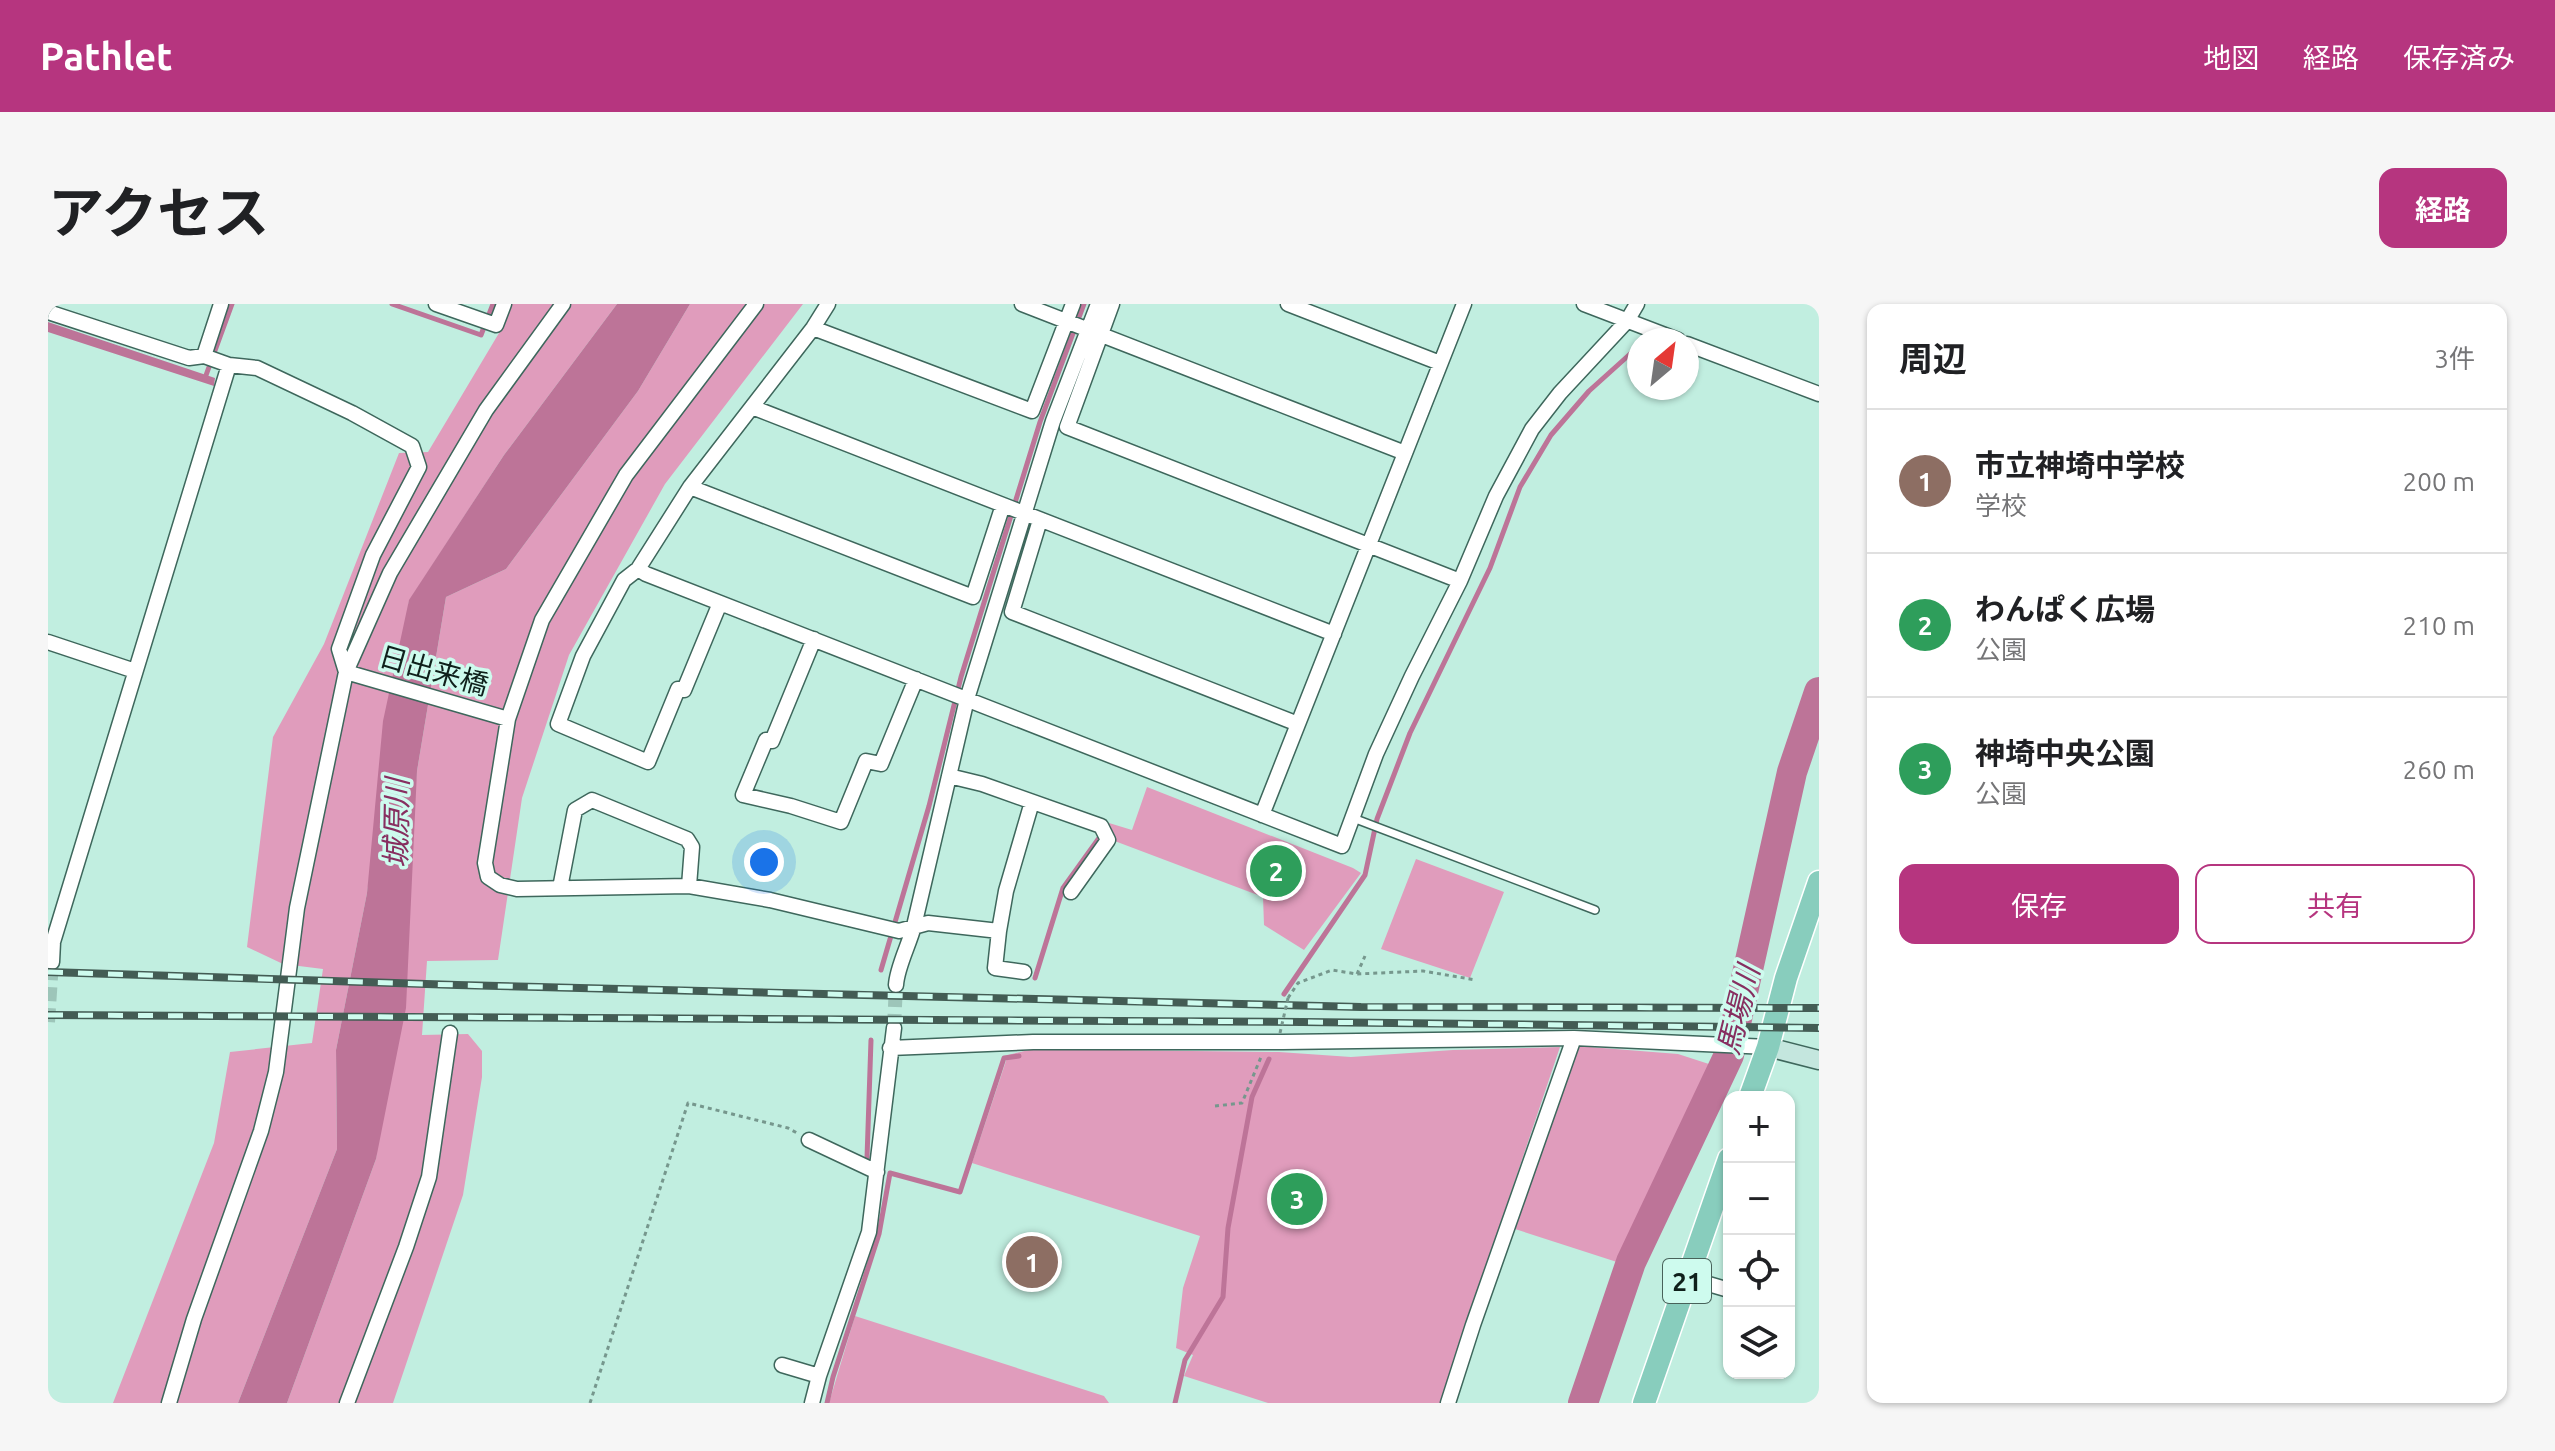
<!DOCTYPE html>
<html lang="ja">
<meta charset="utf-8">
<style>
body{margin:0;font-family:Ubuntu,"Noto Sans JP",sans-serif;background:#f6f6f6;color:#202124}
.controls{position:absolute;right:24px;bottom:24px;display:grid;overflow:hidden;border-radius:16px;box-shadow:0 2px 6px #0004}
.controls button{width:72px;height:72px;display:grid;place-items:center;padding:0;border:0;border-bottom:2px solid #e0e0e0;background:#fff;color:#202124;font:40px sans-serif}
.compass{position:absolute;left:1579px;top:24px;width:72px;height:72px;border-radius:50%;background:#fff;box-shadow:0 2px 6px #0004;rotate:29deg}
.you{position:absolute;left:716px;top:558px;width:28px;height:28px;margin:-20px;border:6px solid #fff;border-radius:50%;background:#1a73e8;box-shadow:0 0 0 12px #1a73e833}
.badge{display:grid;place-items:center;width:52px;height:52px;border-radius:50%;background:#b6357f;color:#fff;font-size:26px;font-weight:700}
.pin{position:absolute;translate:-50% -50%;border:4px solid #fff;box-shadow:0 2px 8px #0006}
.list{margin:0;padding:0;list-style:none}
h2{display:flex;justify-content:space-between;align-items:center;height:104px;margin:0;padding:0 32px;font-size:34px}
h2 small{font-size:26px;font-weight:400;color:#757577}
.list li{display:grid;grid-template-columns:52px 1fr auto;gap:24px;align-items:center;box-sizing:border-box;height:144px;padding:0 32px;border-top:2px solid #e0e0e0}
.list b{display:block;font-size:30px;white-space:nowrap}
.list p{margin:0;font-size:26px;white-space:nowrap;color:#757577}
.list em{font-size:26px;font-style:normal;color:#757577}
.actions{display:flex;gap:16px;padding:24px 32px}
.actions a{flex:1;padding:18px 0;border:2px solid #b6357f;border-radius:16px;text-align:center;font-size:28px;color:#b6357f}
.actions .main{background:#b6357f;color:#fff}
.icon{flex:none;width:44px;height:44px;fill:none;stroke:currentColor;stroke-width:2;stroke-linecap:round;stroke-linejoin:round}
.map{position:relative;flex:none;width:1771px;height:1099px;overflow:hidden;border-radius:16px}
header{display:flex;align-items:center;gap:48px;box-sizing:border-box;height:112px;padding:0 40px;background:#b6357f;color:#fff}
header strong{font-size:38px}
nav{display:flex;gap:44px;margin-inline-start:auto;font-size:28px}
.intro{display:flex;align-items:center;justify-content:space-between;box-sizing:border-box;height:192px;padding:0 48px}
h1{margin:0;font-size:56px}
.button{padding:20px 36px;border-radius:16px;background:#b6357f;color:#fff;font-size:28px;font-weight:700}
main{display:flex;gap:48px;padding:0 48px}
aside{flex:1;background:#fff;border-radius:16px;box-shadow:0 2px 6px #0004}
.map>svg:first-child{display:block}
.green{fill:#e09cbc}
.water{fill:#bd7498}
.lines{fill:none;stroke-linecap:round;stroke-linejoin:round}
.stream{stroke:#bd7498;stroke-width:5}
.river{stroke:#bd7498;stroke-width:30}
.minor-tunnel{stroke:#9dc5b9;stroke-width:14;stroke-dasharray:14 7;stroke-linecap:butt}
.service-casing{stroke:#3e675c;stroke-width:10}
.minor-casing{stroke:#3e675c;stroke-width:17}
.secondary-casing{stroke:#3e675c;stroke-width:21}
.primary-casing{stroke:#fff;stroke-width:25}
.path{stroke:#76978d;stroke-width:3;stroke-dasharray:4 4;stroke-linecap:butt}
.service{stroke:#fff;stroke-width:7}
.minor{stroke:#fff;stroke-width:14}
.secondary{stroke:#c4e6de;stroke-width:18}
.primary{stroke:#88cdbd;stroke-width:22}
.rail-casing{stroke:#435c54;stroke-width:8}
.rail{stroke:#cefbee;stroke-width:5;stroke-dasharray:15;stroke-linecap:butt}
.path-bridge{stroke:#76978d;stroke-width:3;stroke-dasharray:4 4;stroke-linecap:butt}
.labels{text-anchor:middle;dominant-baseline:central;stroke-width:7;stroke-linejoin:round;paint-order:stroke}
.shield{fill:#cefbee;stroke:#48625a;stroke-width:2}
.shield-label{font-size:26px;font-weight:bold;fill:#0f201b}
.street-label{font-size:28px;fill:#0f201b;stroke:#cefbee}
.water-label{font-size:30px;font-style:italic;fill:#872f60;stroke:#cefbee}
</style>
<header>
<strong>Pathlet</strong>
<nav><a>地図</a><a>経路</a><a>保存済み</a></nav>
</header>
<div class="intro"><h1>アクセス</h1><a class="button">経路</a></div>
<main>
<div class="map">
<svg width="1771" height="1099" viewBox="0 0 1771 1099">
<rect width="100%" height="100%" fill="#c1eee0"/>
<path class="green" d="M 462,0 L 569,0 L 456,151 L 361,297 L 319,589 L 288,746 L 289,845 L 190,1099 L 65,1099 L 166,839 L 182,748 L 264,739 L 275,665 L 235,660 L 199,643 L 225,433 L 276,340 L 351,149 L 380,148 L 454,24 Z
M 642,0 L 755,0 L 617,180 L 521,351 L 474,494 L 450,656 L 379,657 L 374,731 L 420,730 L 434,747 L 434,773 L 415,891 L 345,1099 L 239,1099 L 328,855 L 369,467 L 398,293 L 458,265 L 590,87 Z
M 1099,483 L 1305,564 L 1313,569 L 1256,646 L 1216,621 L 1215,593 L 1064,536 L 1059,526 L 1061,519 L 1084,526 Z
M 1368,555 L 1456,588 L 1422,674 L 1333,645 Z
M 1529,742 L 1630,750 L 1664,761 L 1572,959 L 1467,925 Z
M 1512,743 L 1392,1099 L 1220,1099 L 1136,1072 L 1145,1051 L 1128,1044 L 1135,984 L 1152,932 L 924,859 L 960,751 L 985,745 L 1231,748 L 1303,753 L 1405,746 Z
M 807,1012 L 1056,1092 L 1061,1099 L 781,1099 Z"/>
<path class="water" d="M 569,0 L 642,0 L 590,87 L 458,265 L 398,293 L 369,467 L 358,704 L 328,855 L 239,1099 L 190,1099 L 289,845 L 288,746 L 319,589 L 335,417 L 361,296 L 456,151 Z
M 0,18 L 167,74 L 166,82 L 0,28 Z"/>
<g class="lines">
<path class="stream" d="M 344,0 L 433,31 L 445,0
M 1598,36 L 1601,34
M 157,74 L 184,0
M 833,666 L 881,502 L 913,373 L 992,118 L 1036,0
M 987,674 L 1015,584 L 1051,534
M 1236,690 L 1317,571 L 1329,515 L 1362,429 L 1442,264 L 1472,183 L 1503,131 L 1541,87 L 1591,42
M 819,854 L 823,736
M 779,1099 L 785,1073 L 831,930 L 842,869 L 912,888 L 956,754 L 971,752
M 1127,1099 L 1137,1056 L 1175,993 L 1180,924 L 1204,793 L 1221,755"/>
<path class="river" d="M 1535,1099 L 1583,958 L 1681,751 L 1744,468 L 1771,388"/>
<path class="minor-tunnel" d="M 0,718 L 4,658
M 846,724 L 848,681"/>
<defs>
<path id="service" d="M 1305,514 L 1547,606"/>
<path id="minor" d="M 388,0 L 448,21 L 456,0
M 708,0 L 578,171 L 494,316 L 460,415 L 437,559 L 440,573 L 452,581 L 469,585 L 641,582 L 722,596 L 851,627 L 880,619 L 951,627 L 947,664 L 976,668
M 974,0 L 1357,149
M 1064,0 L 1019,123 L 1412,277
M 1240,0 L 1392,59
M 1536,0 L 1630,36
M 0,8 L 141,54 L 156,52 L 181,61 L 209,64 L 304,109 L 364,142 L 371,163 L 325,251 L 291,345 L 298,368
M 765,24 L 984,107 L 1025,0
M 1639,40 L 1771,90
M 156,52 L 173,0
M 704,103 L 1286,330
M 642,183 L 925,293 L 955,201
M 992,216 L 964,308 L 1250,420
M 590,265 L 598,270 L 1294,542 L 1328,450 L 1364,372 L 1412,277 L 1448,192 L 1484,125 L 1512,89 L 1579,17 L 1589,0
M 672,299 L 636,386 L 630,385 L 600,458 L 510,420 L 535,352 L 576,276 L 590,265 L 642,183 L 765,24 L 780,0
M 766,335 L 724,437 L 718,436 L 695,491 L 743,502 L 793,518 L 818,457 L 833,460 L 868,375
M 0,338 L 87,367
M 298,368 L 460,415
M 901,472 L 934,480 L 1053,522 L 1060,536 L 1023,588
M 1214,511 L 1416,0
M 512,584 L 527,506 L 544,496 L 639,535 L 644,543 L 641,582
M 951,627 L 958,587 L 984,498
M 4,658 L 5,638 L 181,61
M 848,681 C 849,663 861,641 866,622 L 919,395 L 1005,117 L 1050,0
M 842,744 L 985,738 L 1235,738 L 1526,734 L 1720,743
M 761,836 L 829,868
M 1640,974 L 1681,986
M 734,1061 L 771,1072
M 121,1099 L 146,1015 L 213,827 L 228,768 L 249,604 L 298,368 L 342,269 L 438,106 L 515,0
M 299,1099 L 358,943 L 381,873 L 402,729
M 764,1099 L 771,1072 L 821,928 L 846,724
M 1400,1099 L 1425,1021 L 1526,734"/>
<path id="secondary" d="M 1720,743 L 1771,756"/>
<path id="primary" d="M 1702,793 L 1720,743 L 1738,674 L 1771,578
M 1596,1099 L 1681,855"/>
</defs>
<use href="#service" class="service-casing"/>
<use href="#minor" class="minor-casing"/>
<use href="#secondary" class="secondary-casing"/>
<use href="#primary" class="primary-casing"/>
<path class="path" d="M 1309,670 L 1317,652
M 1240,694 L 1250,679 L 1284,666 L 1309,670 L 1375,667 L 1428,676
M 1167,802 L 1194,799 L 1213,753
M 542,1099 L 640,799 L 740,824 L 749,829"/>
<use href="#service" class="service"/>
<use href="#minor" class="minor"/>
<use href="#secondary" class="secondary"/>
<use href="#primary" class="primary"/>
<defs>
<path id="rail" d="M 0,668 L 409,681 L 1313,703 L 1771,704
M 0,711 L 1255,718 L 1771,724"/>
</defs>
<use href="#rail" class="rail-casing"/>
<use href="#rail" class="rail"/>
<path class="path-bridge" d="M 1232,729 L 1240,694"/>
</g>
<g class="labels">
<rect class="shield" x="1615" y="955" width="48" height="44" rx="6"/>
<g class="shield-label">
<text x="1639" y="977">21</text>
</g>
<g class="street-label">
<text transform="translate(386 366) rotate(16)">日出来橋</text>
</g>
<g class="water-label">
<text transform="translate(348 519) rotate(-89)">城原川</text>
<text transform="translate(1690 706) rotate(-76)">馬場川</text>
</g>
</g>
</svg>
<div class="controls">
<button>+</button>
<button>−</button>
<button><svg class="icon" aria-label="locate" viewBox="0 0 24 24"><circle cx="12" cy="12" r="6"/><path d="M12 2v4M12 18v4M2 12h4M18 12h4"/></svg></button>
<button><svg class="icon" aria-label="layers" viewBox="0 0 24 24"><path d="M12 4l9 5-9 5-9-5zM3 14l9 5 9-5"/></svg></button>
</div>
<svg class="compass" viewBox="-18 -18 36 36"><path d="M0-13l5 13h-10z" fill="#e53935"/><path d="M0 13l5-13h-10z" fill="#757577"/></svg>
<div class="you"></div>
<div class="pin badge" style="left:984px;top:958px;background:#8d6e63">1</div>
<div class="pin badge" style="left:1228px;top:567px;background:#2e9e5b">2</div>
<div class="pin badge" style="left:1249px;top:895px;background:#2e9e5b">3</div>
</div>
<aside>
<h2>周辺<small>3件</small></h2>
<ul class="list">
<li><span class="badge" style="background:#8d6e63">1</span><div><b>市立神埼中学校</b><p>学校</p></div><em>200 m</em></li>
<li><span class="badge" style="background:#2e9e5b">2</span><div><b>わんぱく広場</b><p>公園</p></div><em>210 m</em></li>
<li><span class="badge" style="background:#2e9e5b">3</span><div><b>神埼中央公園</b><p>公園</p></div><em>260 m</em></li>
</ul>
<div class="actions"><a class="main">保存</a><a>共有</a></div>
</aside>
</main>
